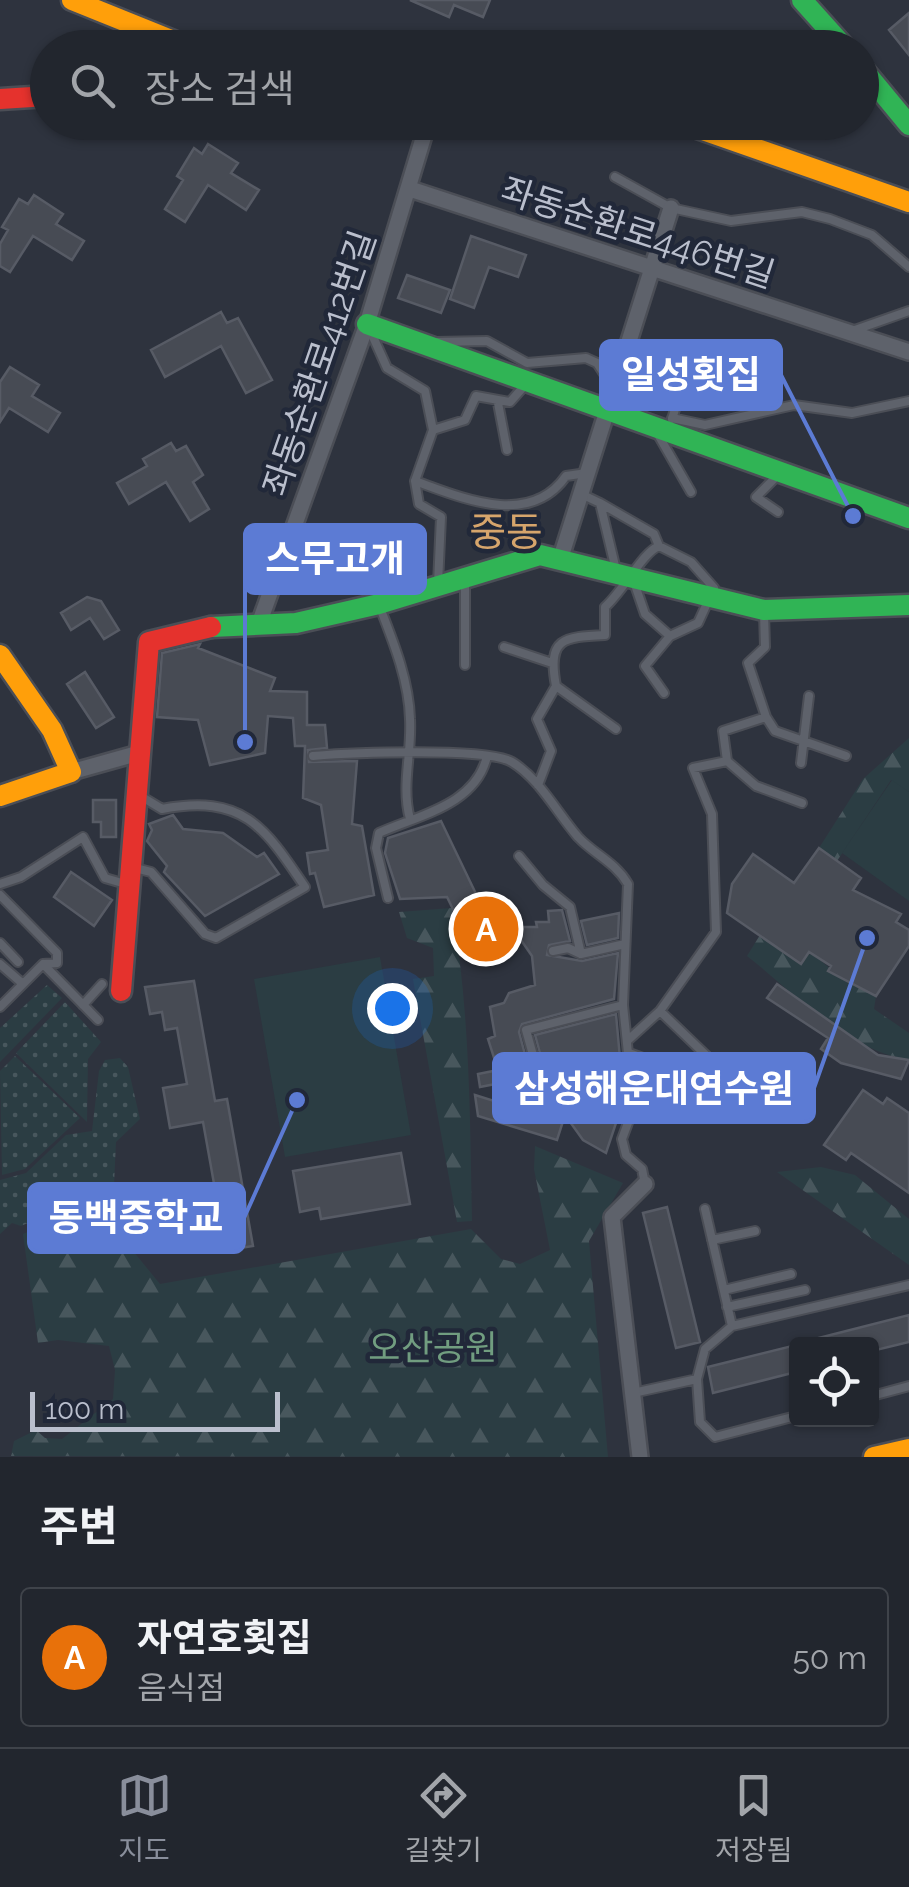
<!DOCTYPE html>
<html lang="ko">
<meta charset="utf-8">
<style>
body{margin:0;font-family:Raleway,"Noto Sans KR",sans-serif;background:#2e323a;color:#f1f3f6}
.controls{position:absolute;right:30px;bottom:30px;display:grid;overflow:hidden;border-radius:10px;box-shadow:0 2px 8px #0004}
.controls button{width:90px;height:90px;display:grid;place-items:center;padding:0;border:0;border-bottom:2px solid #3f434a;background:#22262e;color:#f1f3f6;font:50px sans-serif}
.scale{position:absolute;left:30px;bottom:25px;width:250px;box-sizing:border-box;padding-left:10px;border:5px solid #babfcd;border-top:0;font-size:28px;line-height:35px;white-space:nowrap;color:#babfcd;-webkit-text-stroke:8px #212839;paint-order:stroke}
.you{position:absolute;left:392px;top:1008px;width:35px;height:35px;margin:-25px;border:8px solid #fff;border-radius:50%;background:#1a73e8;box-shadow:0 0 0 15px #1a73e833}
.badge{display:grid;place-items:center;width:65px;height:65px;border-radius:50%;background:#898e9b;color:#fff;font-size:32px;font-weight:700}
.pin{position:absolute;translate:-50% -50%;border:5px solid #fff;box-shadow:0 2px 10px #0006}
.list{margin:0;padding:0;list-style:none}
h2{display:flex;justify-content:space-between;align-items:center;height:130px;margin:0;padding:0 40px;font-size:42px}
h2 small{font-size:32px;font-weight:400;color:#a2a5aa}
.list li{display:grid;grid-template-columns:65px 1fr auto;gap:30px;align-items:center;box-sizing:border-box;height:140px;margin:0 20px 20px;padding:0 20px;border:2px solid #3f434a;border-radius:10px}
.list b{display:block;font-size:38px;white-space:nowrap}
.list p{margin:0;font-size:32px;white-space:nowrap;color:#a2a5aa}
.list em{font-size:32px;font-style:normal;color:#a2a5aa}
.icon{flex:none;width:55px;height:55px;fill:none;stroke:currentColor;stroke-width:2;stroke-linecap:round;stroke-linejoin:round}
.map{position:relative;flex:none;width:909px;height:1457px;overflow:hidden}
.search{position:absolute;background:#22262e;box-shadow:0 2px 8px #0004;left:30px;right:30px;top:30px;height:110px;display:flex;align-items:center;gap:25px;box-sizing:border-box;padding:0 35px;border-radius:55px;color:#a2a5aa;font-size:38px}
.sheet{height:290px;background:#22262e}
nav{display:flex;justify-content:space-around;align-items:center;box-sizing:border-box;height:140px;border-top:2px solid #3f434a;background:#22262e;font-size:28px;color:#a2a5aa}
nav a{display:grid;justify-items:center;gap:5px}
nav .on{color:#898e9b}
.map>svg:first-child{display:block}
.grass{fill:url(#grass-dots)}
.forest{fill:url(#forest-firs)}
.garden{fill:#2b3d43}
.building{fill:#474b54;stroke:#575b65;stroke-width:2.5}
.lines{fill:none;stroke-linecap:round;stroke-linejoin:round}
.lane-casing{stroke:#4b4e56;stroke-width:12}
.street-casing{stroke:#4b4e56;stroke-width:20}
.fast-casing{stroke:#4b4e56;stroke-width:25}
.slow-casing{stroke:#4b4e56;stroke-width:25}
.jam-casing{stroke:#4b4e56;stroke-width:25}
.lane{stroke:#5e626b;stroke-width:8}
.street{stroke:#5e626b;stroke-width:15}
.fast{stroke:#30b455;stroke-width:20}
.slow{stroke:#ff9f0a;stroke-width:20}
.jam{stroke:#e5322d;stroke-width:20}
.labels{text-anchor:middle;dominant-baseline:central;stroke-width:9;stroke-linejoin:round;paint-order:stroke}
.street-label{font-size:35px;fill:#babfcd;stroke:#212839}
.park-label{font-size:35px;fill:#719d80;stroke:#212839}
.quarter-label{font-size:40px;fill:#d6a56c;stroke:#212839}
.leader{fill:none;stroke:#5c7bd4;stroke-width:4}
.callout-dot{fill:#5c7bd4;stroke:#212839;stroke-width:4}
.callout{fill:#5c7bd4;stroke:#5c7bd4;stroke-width:4}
.callout-label{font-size:38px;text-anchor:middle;font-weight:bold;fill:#fff}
</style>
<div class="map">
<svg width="909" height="1457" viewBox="0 0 909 1457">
<defs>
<pattern id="grass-dots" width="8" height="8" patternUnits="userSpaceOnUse" patternTransform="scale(2.5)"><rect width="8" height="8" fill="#2b3d43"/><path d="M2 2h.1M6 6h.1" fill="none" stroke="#48575d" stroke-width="1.8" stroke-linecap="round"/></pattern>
<pattern id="forest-firs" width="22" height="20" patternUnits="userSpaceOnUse" patternTransform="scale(2.5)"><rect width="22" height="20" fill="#2b3d43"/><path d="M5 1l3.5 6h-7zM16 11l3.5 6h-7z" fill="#48575d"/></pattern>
</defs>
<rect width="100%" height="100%" fill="#2e333e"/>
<path class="grass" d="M 47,985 L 62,998 L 0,1062 L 0,1028 Z
M 65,1002 L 101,1042 L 88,1059 L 87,1122 L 16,1053 Z
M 15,1056 L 80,1118 L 25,1169 L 2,1175 L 0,1071 Z
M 120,1058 L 128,1067 L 140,1119 L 116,1142 L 114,1185 L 21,1226 L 12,1223 L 0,1234 L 0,1180 L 26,1173 L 66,1135 L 92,1131 L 99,1071 L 105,1060 Z"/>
<path class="forest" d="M 909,738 L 909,792 L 891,780 L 837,861 L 819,848 L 863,779 Z
M 452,908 C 470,1011 470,1117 472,1221 L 457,1222 L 413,979 L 434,976 L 433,948 L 407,938 L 399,912 Z
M 760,935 L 801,963 L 807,954 L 814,955 L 851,986 L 855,981 L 876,996 L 874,1009 L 909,1033 L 909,1060 C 843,1048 797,995 747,956 Z
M 535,1146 L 623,1183 L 589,1241 L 608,1457 L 11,1456 L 14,1441 L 36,1430 L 45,1438 L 62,1439 L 113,1399 L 115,1370 L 109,1346 L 58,1340 L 38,1343 L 23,1234 L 108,1197 L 124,1240 L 160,1284 L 471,1229 L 501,1259 L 520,1264 L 550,1250 L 534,1169 Z
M 821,1167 L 855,1175 L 909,1219 L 909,1265 L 777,1172 Z"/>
<path class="garden" d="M 892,780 L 909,792 L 909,901 L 842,853 Z
M 380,957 L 411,1135 L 285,1157 L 254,979 Z"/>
<path class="building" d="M 410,0 L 490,0 L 483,17 L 454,5 L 449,17 Z
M 909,13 L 909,55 L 889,30 Z
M 208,144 L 238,163 L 231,173 L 259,190 L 246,210 L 208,185 L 185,222 L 165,209 L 183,180 L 177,176 L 194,148 L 202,154 Z
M 34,195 L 63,214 L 56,224 L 84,241 L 72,260 L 33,236 L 10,272 L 0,266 L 0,244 L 8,230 L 2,227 L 19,199 L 28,204 Z
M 471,236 L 526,255 L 518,277 L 489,267 L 474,308 L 450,299 Z
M 407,275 L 450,290 L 441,313 L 398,298 Z
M 221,312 L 227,323 L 238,318 L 272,380 L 246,393 L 221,346 L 165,377 L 151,350 Z
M 10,367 L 39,385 L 32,396 L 60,413 L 48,432 L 9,408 L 0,422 L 0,382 Z
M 171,443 L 176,451 L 186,446 L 203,475 L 193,482 L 209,509 L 190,521 L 166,482 L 129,504 L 117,483 L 147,466 L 143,459 Z
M 87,597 L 101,601 L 119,630 L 104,639 L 90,618 L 71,630 L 61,613 Z
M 200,644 L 198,648 L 275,678 L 270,691 L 307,692 L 307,725 L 325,725 L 327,748 L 308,750 L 309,762 L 357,761 L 352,824 L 362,826 L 374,895 L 324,907 L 315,873 L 310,874 L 307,853 L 328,850 L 321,805 L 303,798 L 305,746 L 295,746 L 293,718 L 268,716 L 265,753 L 210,765 L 198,720 L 157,717 L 162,653 Z
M 85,672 L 114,717 L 96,728 L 67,684 Z
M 93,800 L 116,800 L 116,837 L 101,837 L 101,822 L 93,822 Z
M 173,815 L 183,829 L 223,833 L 257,857 L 264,853 L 279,874 L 205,916 L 164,872 L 167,866 L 147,841 L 152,830 L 149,824 Z
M 441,821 L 490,923 L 467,938 L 447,897 L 400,899 L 385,853 L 388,838 Z
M 819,848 L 861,878 L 853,890 L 901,914 L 896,922 L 909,930 L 909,946 L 876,996 L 828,971 L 831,966 L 809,952 L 801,964 L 727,913 L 732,884 L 753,854 L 794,883 Z
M 71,872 L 112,900 L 94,926 L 54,897 Z
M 562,910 L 570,941 L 549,945 L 547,955 L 582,961 L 618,953 L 614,999 L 522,1024 L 519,1032 L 531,1077 L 480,1087 L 478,1074 L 498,1070 L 488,1039 L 495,1036 L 490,1007 L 504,1003 L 509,993 L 535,985 L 532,956 L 521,940 L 521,927 L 537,927 L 536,922 L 549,922 L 548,911 Z
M 619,913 L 618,938 L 587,945 L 581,921 Z
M 194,981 L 215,1101 L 227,1099 L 253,1246 L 215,1252 L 208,1208 L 218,1206 L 203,1122 L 170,1128 L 163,1088 L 187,1084 L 177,1028 L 165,1030 L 162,1012 L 150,1014 L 145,987 Z
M 777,984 L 878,1055 L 909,1060 L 901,1079 L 841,1063 L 821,1049 L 828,1038 L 767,998 Z
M 616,1014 L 624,1103 L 565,1094 L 562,1084 L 549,1086 L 535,1035 Z
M 863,1090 L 883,1104 L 887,1098 L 909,1113 L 909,1193 L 851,1153 L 846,1160 L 824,1145 Z
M 475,1095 L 539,1115 L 542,1108 L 565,1115 L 557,1140 L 478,1116 Z
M 571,1110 L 618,1117 L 606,1153 L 583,1140 L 565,1115 L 574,1118 Z
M 401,1153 L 410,1204 L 321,1219 L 319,1208 L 300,1212 L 293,1171 Z
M 667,1207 L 700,1342 L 676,1348 L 643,1213 Z
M 909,1315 L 909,1342 L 872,1351 L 872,1344 L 812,1344 L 811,1340 Z
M 796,1345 L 796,1372 L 713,1393 L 708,1367 Z"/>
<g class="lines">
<defs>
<path id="lane" d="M 135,31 L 146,48
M 615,177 L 671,208 L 731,221 L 802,212 L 830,219 L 872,235 L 909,267
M 370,330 L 387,368 L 425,391 L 433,430
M 852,331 L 909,311
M 436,342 L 487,341 L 527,363 L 586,358 L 597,363 L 612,386
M 526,384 L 510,402 L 476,396 L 465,420 L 433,430 L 415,481 C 462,498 530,528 566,476 L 587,473
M 498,403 L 507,450
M 672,418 L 705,425 L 794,405 L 852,413 L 909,401
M 672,419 L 685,377
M 656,431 L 691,492
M 777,476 L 756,497 L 778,512
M 415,481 L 419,504 L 441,517 L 438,584
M 581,494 L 600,503 L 616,570
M 600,503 L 654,534 L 659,546 L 691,562 L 714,588 L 698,623 L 670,636 L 645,666 L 664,693
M 465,579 L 465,665
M 634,582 L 645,614 L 670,636
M 379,605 C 393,641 409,680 410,719 C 412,754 401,785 410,819
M 504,647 L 552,663
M 556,686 L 616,729
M 766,717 L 775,731 L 846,756
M 313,756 C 347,753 487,747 512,762 C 540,779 557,813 578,837 C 595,855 615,862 628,884 L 623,1005 L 632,1092 L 632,1112 L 622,1139 L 626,1155 L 642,1169 L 645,1184
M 727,761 L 756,786 L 802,803
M 801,763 L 809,696
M 538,785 L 551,751 L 537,719 L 556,686 C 547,638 563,637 605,635 L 605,607 C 624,590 643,552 659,546
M 519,856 L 543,885 L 570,907 L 581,954
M 135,868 L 151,872 L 205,934 L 216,938 L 305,887 C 264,826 243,794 162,809 L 142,797
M 0,884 L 21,877 L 83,837 L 105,878 L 129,885
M 0,895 L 57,953 L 57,963 L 43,964 L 0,1007
M 388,898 L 376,848 L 379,833 C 419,815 476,805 487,756
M 0,943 L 18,962
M 553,951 L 568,948 L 581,954 L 625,944
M 0,964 L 23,984
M 43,964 L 98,1020
M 83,1005 L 102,984
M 623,1005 L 526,1030 L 545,1098 L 632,1112
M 660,1011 L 737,1085
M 627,1041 L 660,1011 L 716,932 L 712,814 L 693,768 L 727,761 L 723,731 L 766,717 L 748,663 L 765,647 L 764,612
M 629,1053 L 662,1065
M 712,1240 L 755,1231
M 724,1290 L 791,1274
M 727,1307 L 805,1290
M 732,1326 L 909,1285
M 697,1379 L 700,1422 L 715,1437 L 796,1416
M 633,1393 L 697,1379 L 705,1349 L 732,1326 L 705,1209
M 872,1396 L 909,1386"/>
<path id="street" d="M 410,189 L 909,352
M 560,560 L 671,208
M 260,621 L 367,324 L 428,122
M 71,772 L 139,753
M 640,1457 L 612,1217 L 645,1184"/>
<path id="fast" d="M 802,0 L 845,48
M 862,68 L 909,125
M 367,324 L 909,518
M 211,627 L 296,623 L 379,604 L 540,555 L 764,610 L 909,605"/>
<path id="slow" d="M 72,0 L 191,48
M 680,122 L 909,202
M 0,655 L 52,730 L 71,772 L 0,796
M 874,1457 L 909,1449"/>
<path id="jam" d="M 0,99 L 48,96
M 121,991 L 149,642 L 211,627"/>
</defs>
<use href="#lane" class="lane-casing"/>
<use href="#street" class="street-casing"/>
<use href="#fast" class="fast-casing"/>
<use href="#slow" class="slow-casing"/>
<use href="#jam" class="jam-casing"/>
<use href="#lane" class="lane"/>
<use href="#street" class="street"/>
<use href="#fast" class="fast"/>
<use href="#slow" class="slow"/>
<use href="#jam" class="jam"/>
</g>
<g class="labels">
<g class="street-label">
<text transform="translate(638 232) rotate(18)">좌동순환로446번길</text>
<text transform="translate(319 363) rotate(-71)">좌동순환로412번길</text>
</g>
<g class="park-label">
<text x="433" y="1347">오산공원</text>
</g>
<g class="quarter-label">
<text x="506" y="531">중동</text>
</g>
</g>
<path class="leader" d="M853 516L781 375M245 742L245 559M867 938L814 1088M297 1100L244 1218"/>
<g class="callout-dot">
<circle cx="853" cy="516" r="10"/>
<circle cx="245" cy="742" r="10"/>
<circle cx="867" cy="938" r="10"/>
<circle cx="297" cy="1100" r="10"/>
</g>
<g class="callout">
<rect x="601" y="341" width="180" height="68" rx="10"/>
<rect x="245" y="525" width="180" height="68" rx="10"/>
<rect x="494" y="1054" width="320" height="68" rx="10"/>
<rect x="29" y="1184" width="215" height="68" rx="10"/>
</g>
<g class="callout-label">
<text x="691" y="388">일성횟집</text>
<text x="335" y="572">스무고개</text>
<text x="654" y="1102">삼성해운대연수원</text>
<text x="136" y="1231">동백중학교</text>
</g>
</svg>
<div class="controls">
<button><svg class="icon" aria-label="locate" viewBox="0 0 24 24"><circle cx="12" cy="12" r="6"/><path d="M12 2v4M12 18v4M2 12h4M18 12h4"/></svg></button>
</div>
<div class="scale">100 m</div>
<div class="you"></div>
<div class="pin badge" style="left:486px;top:929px;background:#e8710a">A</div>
<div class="search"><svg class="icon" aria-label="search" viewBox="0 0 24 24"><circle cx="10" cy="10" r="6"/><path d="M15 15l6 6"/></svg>장소 검색</div>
</div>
<section class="sheet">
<h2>주변<small></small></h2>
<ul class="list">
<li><span class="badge" style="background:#e8710a">A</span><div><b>자연호횟집</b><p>음식점</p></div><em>50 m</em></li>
</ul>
</section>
<nav>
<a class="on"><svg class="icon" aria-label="map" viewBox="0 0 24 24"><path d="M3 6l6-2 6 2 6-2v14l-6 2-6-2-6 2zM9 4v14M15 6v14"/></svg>지도</a>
<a><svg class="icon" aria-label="directions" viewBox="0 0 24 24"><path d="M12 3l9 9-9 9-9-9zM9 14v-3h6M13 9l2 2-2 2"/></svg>길찾기</a>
<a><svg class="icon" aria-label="saved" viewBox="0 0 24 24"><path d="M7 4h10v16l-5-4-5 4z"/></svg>저장됨</a>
</nav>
